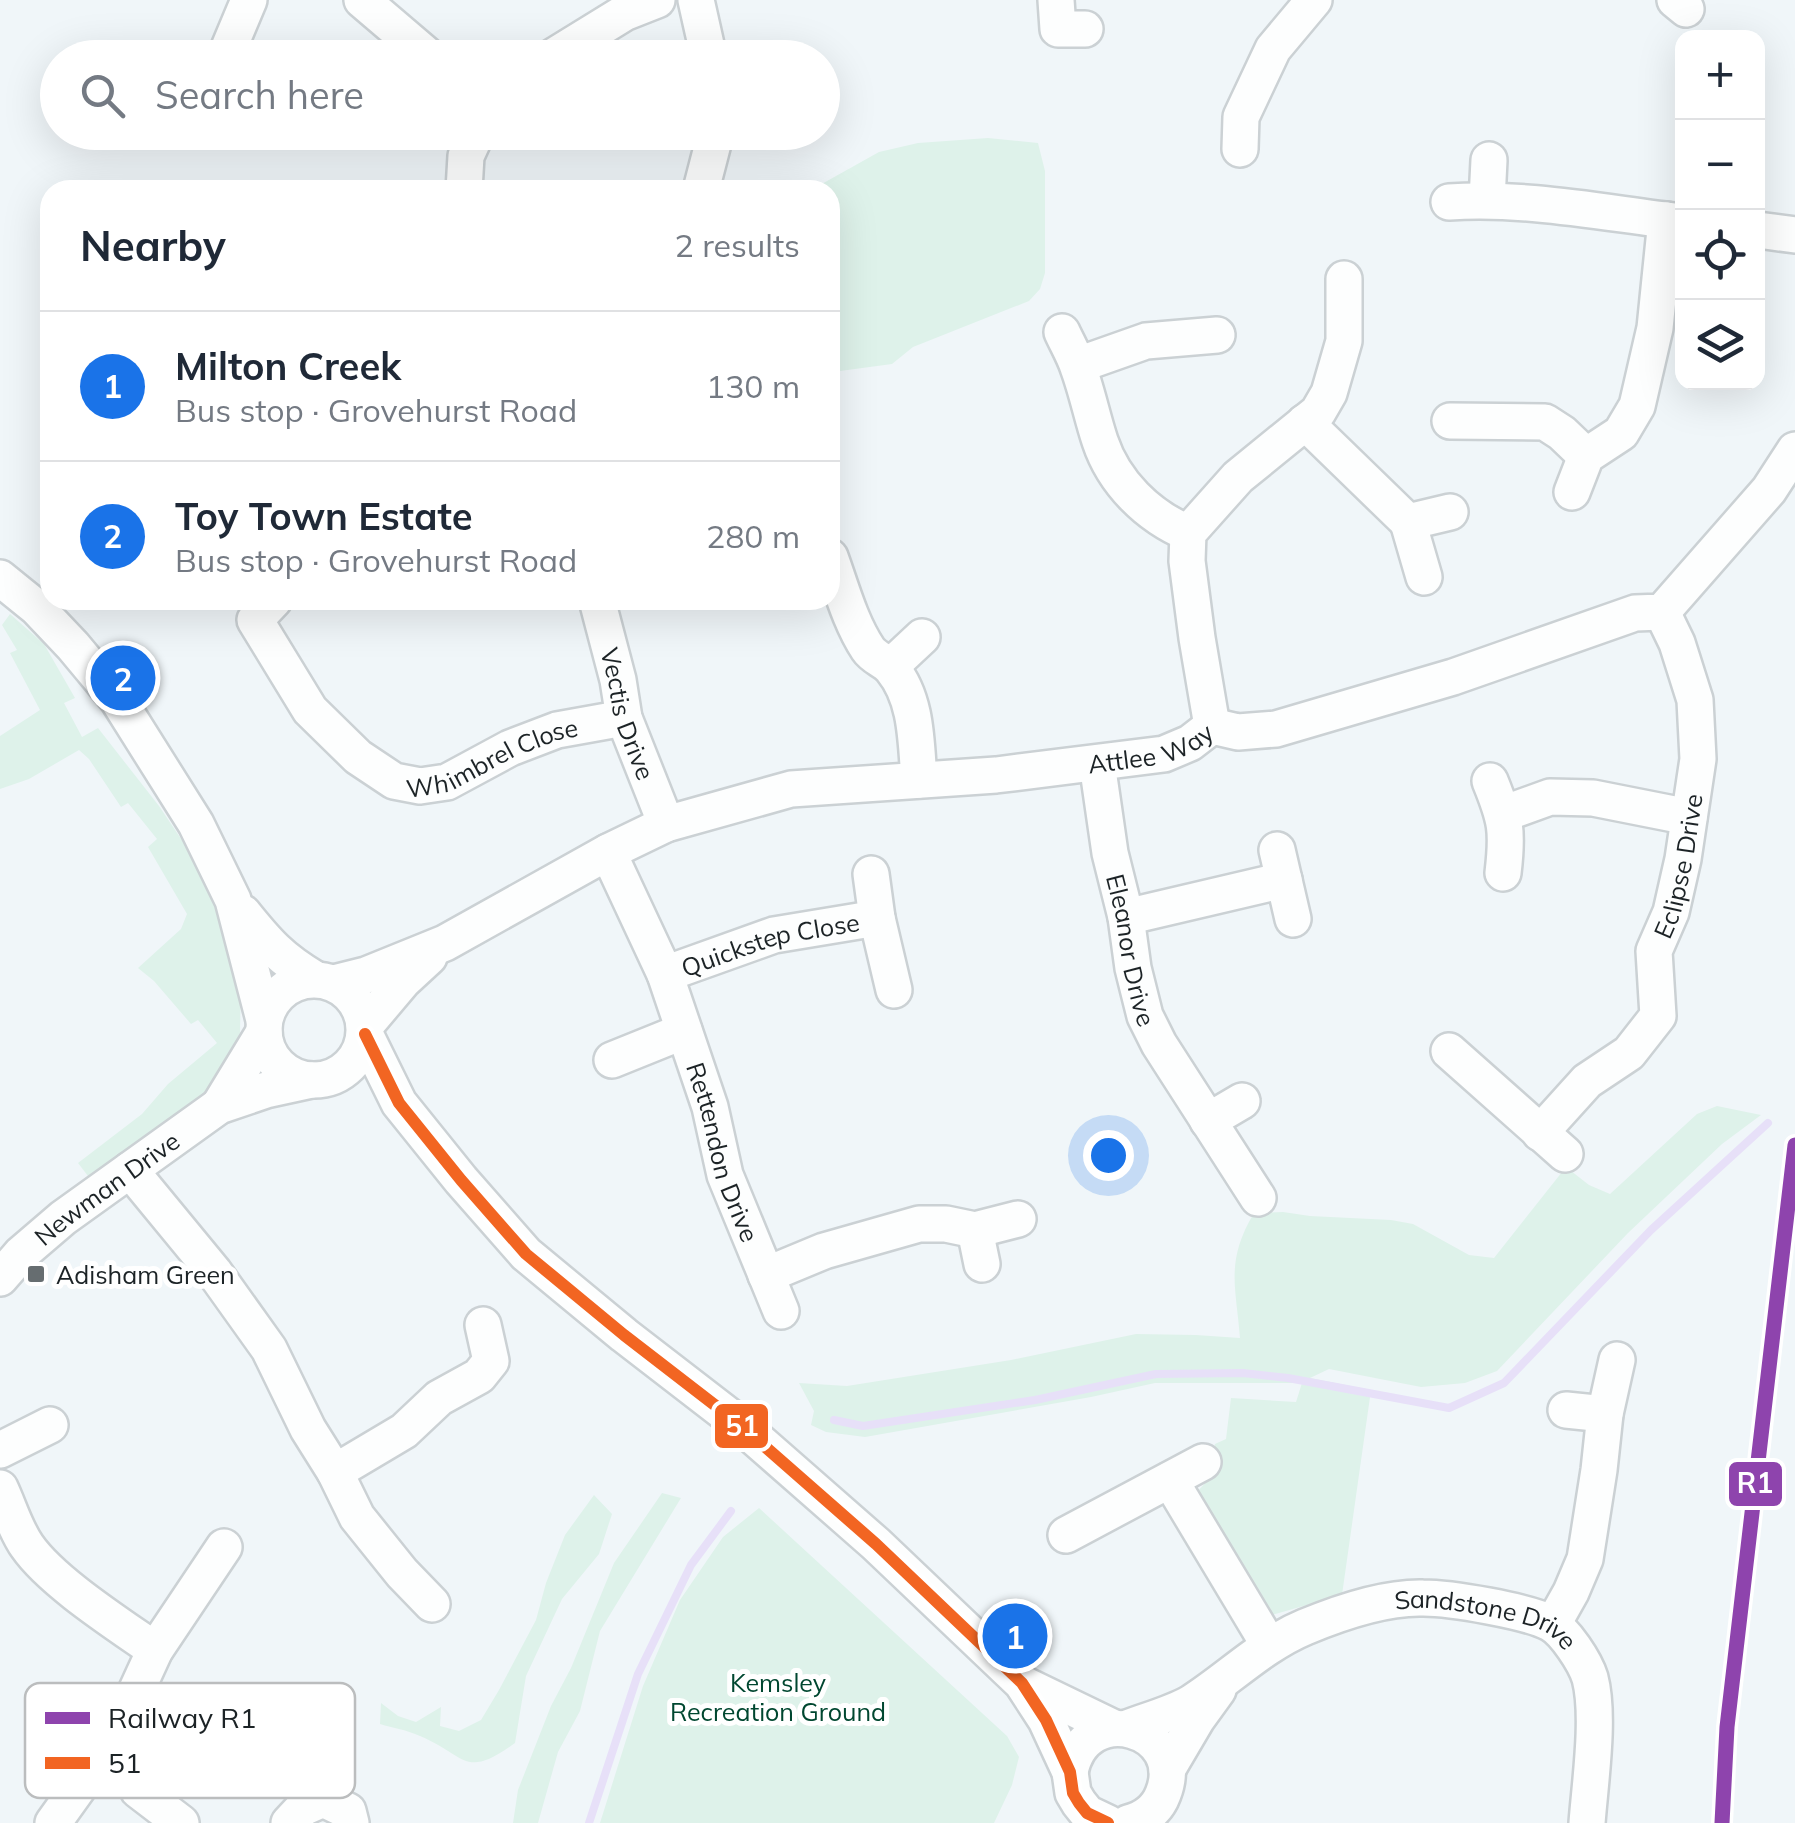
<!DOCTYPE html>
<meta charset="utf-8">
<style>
body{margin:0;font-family:Mulish,sans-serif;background:#f2f2f3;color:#1f2937}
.controls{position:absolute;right:30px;top:30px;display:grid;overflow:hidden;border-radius:20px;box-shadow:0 10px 40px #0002}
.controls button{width:90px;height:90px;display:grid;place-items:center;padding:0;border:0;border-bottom:2px solid #e0e1e3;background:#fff;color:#1f2937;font:50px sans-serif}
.you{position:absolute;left:1108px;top:1155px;width:35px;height:35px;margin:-25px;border:8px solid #fff;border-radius:50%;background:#1a73e8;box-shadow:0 0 0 15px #1a73e833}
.badge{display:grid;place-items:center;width:65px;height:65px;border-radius:50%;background:#1a73e8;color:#fff;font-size:32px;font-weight:700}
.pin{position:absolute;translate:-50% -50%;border:5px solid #fff;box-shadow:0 2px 10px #0006}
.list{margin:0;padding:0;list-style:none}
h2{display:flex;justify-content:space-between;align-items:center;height:130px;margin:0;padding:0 40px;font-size:42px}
h2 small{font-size:32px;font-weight:400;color:#747a83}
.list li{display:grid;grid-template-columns:65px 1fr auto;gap:30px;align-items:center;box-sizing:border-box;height:150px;padding:0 40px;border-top:2px solid #e0e1e3}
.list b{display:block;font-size:38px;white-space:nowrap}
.list p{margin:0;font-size:32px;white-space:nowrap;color:#747a83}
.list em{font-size:32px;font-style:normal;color:#747a83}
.icon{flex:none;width:55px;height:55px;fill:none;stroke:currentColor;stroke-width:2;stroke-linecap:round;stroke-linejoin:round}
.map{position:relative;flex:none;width:1795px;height:1823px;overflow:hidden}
.search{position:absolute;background:#fff;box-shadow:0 10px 40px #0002;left:40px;top:40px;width:800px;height:110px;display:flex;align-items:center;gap:25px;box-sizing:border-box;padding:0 35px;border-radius:55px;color:#747a83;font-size:38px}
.panel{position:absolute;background:#fff;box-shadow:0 10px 40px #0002;left:40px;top:180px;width:800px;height:430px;border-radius:30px}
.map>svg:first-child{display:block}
.green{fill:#def2ea}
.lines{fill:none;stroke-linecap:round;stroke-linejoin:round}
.stream{stroke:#e7e0f8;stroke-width:8}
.minor-casing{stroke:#cbd1d4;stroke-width:40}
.minor{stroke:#fdfefe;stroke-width:35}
.bus-1-casing{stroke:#fff;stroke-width:20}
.bus-1{stroke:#f26522;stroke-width:12}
.rail-1-casing{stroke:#fff;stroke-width:22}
.rail-1{stroke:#8e44ad;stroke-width:15}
.poi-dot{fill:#666d70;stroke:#fff;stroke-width:4}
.labels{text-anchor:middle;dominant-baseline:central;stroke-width:10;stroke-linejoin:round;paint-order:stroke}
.street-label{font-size:25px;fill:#1c2326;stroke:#fff}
.poi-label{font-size:25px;fill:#1c2326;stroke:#fff;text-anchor:start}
.park-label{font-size:25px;fill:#004730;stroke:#fff}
.key{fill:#fff;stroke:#bbbdbe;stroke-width:2.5}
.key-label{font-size:28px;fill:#1c2326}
.line-badge{stroke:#fff;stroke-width:4}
.badge-label{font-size:28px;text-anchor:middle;font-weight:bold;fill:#fff}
</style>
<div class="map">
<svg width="1795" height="1823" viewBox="0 0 1795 1823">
<rect width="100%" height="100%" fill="#f0f6f9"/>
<path class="green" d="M 988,138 L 1038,143 L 1045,171 L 1045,273 L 1040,289 L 1029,301 L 913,347 L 892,364 L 840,371 L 830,379 L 830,190 L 811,190 L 879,152 L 918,143 Z
M 10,614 L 44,644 L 75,698 L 64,703 L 82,737 L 98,728 L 159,806 L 210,882 L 241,979 L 240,1033 L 222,1080 L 161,1129 L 88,1176 L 78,1163 L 142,1114 L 168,1084 L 217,1043 L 198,1020 L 191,1024 L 154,981 L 138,968 L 181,929 L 187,914 L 148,847 L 157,839 L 128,803 L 121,807 L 89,759 L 79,750 L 29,779 L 0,789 L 0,736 L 40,710 L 10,653 L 17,650 L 2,625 Z
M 1717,1106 L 1761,1115 L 1722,1144 L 1628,1233 L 1497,1371 L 1465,1383 L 1421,1387 L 1329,1369 L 1310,1378 L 1371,1390 L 1342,1595 L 1268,1616 L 1196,1493 L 1222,1465 L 1213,1450 L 1215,1444 L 1226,1439 L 1231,1398 L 1296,1402 L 1302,1383 L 1155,1383 L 1091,1397 L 865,1437 L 826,1432 L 811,1425 L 814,1411 L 799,1383 L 847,1386 L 1011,1360 L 1136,1334 L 1196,1335 L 1240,1338 C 1236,1286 1225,1262 1254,1213 L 1283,1212 L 1310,1216 L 1391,1220 L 1413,1224 L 1469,1255 L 1494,1258 L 1566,1167 L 1589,1185 L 1610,1194 L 1697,1114 Z
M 662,1493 L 681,1498 L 600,1631 L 580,1711 L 558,1752 L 538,1823 L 513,1823 L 518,1790 L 551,1706 L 571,1668 L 614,1563 Z
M 594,1495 L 612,1514 L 599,1554 L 562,1599 L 526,1676 L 515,1743 C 464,1780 467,1756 420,1736 C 407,1730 393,1728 380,1724 L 381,1703 L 398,1716 L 416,1722 L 441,1707 L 440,1726 L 459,1731 L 481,1720 L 499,1690 L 536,1620 L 546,1583 L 565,1535 Z
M 759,1508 L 1007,1736 L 1019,1757 L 1012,1785 L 994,1823 L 600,1823 L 643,1686 L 680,1600 L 723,1537 Z"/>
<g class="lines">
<path class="stream" d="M 834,1420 L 863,1426 L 1035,1400 L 1156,1374 L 1243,1373 L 1288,1378 L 1449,1408 L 1504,1383 L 1651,1230 L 1768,1123
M 589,1823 L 638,1674 L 691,1565 L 731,1511"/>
<defs>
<g id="minor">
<path d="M 362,0 L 430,58"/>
<path d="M 696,0 L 709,58"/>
<path d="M 1056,0 L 1058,29 L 1085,29"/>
<path d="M 1675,0 L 1686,9"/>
<path d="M 222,58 L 228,50 L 249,0"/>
<path d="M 551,58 L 624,13 L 657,0"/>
<path d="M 1240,149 L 1241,117 L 1273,49 L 1314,0"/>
<path d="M 702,186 L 716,132"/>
<path d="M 464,190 L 466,156 L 477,132"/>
<path d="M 1487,200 L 1489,160"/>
<path d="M 1449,202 C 1528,197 1604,213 1682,222"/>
<path d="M 1758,230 L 1795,235"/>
<path d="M 1062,332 C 1067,343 1074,355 1078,367 C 1087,391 1092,417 1100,441 C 1114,483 1148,516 1188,533"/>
<path d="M 1078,365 L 1146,341 L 1217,335"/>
<path d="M 1450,421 L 1545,422 L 1562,433 L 1586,456"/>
<path d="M 1305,422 L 1408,522"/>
<path d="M 1572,492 L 1586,456 L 1621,433 L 1637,406 L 1655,328 L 1666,220"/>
<path d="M 830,557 C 841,587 850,622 868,649 C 874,658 886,661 892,669 C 917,699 916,742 919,780"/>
<path d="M 1424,577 L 1408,522 L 1450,512"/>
<path d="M 0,578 L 37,608 L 73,646 L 118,700 L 196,824 L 233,900 L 264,1020"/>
<path id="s1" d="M 274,600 L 255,620 L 310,710 L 358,757 L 394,781 L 420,786 L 447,782 L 510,748 L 557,730 L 624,718"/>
<path id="s2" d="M 597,600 L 618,680 L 624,718 L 666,824"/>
<path d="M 891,666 L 922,637"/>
<path d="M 1212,726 L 1197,638 L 1187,561 L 1188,533 L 1238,477 L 1318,412 L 1329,393 L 1344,341 L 1344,279"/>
<path id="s3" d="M 1097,763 L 1110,853 L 1126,917 L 1133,968 L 1145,1016 L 1159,1044 L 1258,1198"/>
<path d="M 1490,781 C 1506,820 1508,831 1503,873"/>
<path d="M 1503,814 L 1550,797 L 1593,798 L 1689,817"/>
<path d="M 1277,850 L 1293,919"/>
<path id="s4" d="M 608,852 L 665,974 L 710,1107 L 725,1175 L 781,1311"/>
<path d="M 871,874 L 877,918 L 894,990"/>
<path d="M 243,913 C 267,943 281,959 315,979"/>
<path d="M 1126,917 L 1284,880"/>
<path id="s5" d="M 665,974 L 774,935 L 877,918"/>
<circle cx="314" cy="1030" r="50"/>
<path id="s6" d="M 334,983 L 366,975 L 445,943 L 608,852 L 666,824 L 791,789 L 996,775 L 1164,754 L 1190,743 L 1212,726 L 1238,732 L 1276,729 L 1453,677 L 1635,613 L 1662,612 L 1769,490 L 1795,450"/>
<path d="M 365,1026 L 403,981 L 429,957"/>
<path d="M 365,1034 L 399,1103 L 461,1180 L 526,1254 L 624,1335 L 738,1423 L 876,1544 L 1022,1683 L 1046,1720 L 1070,1772 L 1073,1793 L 1079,1803 L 1087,1813 L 1108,1823"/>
<path d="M 1449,1051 L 1565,1154"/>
<path d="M 612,1060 L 684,1031"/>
<path d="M 219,1106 L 264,1032"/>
<path d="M 1208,1121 L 1242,1101"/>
<path id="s7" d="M 1540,1133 L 1587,1081 L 1629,1053 L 1658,1016 L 1654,951 L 1671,912 L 1683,859 L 1698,759 L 1695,700 L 1677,643 L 1662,612"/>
<path d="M 130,1170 L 214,1272 L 269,1349 L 308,1429 L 335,1472 L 357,1517 L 402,1573 L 432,1604"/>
<path d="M 975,1230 L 982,1264"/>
<path d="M 766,1275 L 824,1251 L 919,1224 L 946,1224 L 975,1230 L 1018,1219"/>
<path id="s8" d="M 0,1278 L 21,1254 L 63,1218 L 219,1106 L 266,1090 L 312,1080"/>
<path d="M 1566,1410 L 1605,1414"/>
<path d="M 0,1450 L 50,1425"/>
<path d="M 335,1472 L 404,1431 L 439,1398 L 479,1376 L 491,1361 L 483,1325"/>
<path d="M 1170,1480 L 1269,1645"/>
<path d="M 0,1488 C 9,1507 15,1529 27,1546 C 52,1582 118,1624 155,1650"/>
<path d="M 1066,1535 L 1203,1462"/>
<path d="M 1553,1624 L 1571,1592 L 1585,1559 L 1599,1470 L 1605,1414 L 1617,1360"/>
<path d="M 1023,1684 L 1114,1728"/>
<path id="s9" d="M 1127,1728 C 1148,1720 1172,1714 1191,1703 C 1230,1678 1262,1645 1305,1627 C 1341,1612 1385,1597 1423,1598 C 1451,1598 1527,1611 1550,1623 C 1565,1631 1585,1662 1590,1678 C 1600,1716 1590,1783 1587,1823"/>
<path d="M 116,1735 L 138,1790 L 181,1823"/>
<path d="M 1167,1770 L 1197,1719 L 1218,1690"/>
<path d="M 1070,1772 C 1085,1697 1189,1729 1163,1794 C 1157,1810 1144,1819 1128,1823"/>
<path d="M 53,1823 L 116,1735 L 155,1650 L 224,1547"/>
<path d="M 289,1823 L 303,1808 L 323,1799 L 348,1811 L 351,1823"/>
</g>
</defs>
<use href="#minor" class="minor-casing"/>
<use href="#minor" class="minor"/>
<defs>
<path id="bus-1" d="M 365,1034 L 399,1103 L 461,1180 L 526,1254 L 624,1335 L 738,1423 L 876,1544 L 1022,1683 L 1046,1720 L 1070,1772 L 1073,1793 L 1079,1803 L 1087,1813 L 1108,1823"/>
</defs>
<use href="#bus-1" class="bus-1-casing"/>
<use href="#bus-1" class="bus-1"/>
<defs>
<path id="rail-1" d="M 1722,1823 L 1727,1727 L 1795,1145"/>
</defs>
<use href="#rail-1" class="rail-1-casing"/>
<use href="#rail-1" class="rail-1"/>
</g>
<rect class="poi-dot" x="26" y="1264" width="20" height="20" rx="5"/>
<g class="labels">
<g class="street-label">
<text stroke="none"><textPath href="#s2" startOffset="118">Vectis Drive</textPath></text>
<text stroke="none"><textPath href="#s6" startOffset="862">Attlee Way</textPath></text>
<text stroke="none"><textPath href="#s1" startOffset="348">Whimbrel Close</textPath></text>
<text stroke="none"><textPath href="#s7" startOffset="322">Eclipse Drive</textPath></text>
<text stroke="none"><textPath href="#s5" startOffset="110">Quickstep Close</textPath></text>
<text stroke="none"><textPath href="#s3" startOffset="190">Eleanor Drive</textPath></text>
<text stroke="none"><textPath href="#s4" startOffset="322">Rettendon Drive</textPath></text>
<text stroke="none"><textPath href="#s8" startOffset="140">Newman Drive</textPath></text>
<text stroke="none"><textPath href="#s9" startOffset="395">Sandstone Drive</textPath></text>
</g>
<g class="poi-label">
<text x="56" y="1274">Adisham Green</text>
</g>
<g class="park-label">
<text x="778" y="1682">Kemsley<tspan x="778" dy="29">Recreation Ground</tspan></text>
</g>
</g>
<rect x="25" y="1683" width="330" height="115" rx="15" class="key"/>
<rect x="45" y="1712" width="45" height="12" fill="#8e44ad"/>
<rect x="45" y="1757" width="45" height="12" fill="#f26522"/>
<g class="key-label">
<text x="108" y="1728">Railway R1</text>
<text x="108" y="1773">51</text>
</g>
<g class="line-badge">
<rect x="713" y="1402" width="57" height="48" rx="10" fill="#f26522"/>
<rect x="1727" y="1460" width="57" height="48" rx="10" fill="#8e44ad"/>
</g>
<g class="badge-label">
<text x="742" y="1436">51</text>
<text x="1755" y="1493">R1</text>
</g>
</svg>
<div class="controls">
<button>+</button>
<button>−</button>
<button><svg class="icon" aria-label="locate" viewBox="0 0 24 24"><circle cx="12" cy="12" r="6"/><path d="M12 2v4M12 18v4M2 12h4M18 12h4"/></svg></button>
<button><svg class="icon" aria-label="layers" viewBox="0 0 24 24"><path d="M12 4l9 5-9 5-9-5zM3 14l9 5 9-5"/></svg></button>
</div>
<div class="you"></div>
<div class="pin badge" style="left:1015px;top:1636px">1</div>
<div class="pin badge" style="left:123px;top:678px">2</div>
<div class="search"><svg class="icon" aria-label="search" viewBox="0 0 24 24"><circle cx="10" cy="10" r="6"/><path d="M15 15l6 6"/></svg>Search here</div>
<section class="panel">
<h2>Nearby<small>2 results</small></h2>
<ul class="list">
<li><span class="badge">1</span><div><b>Milton Creek</b><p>Bus stop · Grovehurst Road</p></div><em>130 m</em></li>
<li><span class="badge">2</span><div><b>Toy Town Estate</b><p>Bus stop · Grovehurst Road</p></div><em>280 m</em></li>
</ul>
</section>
</div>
